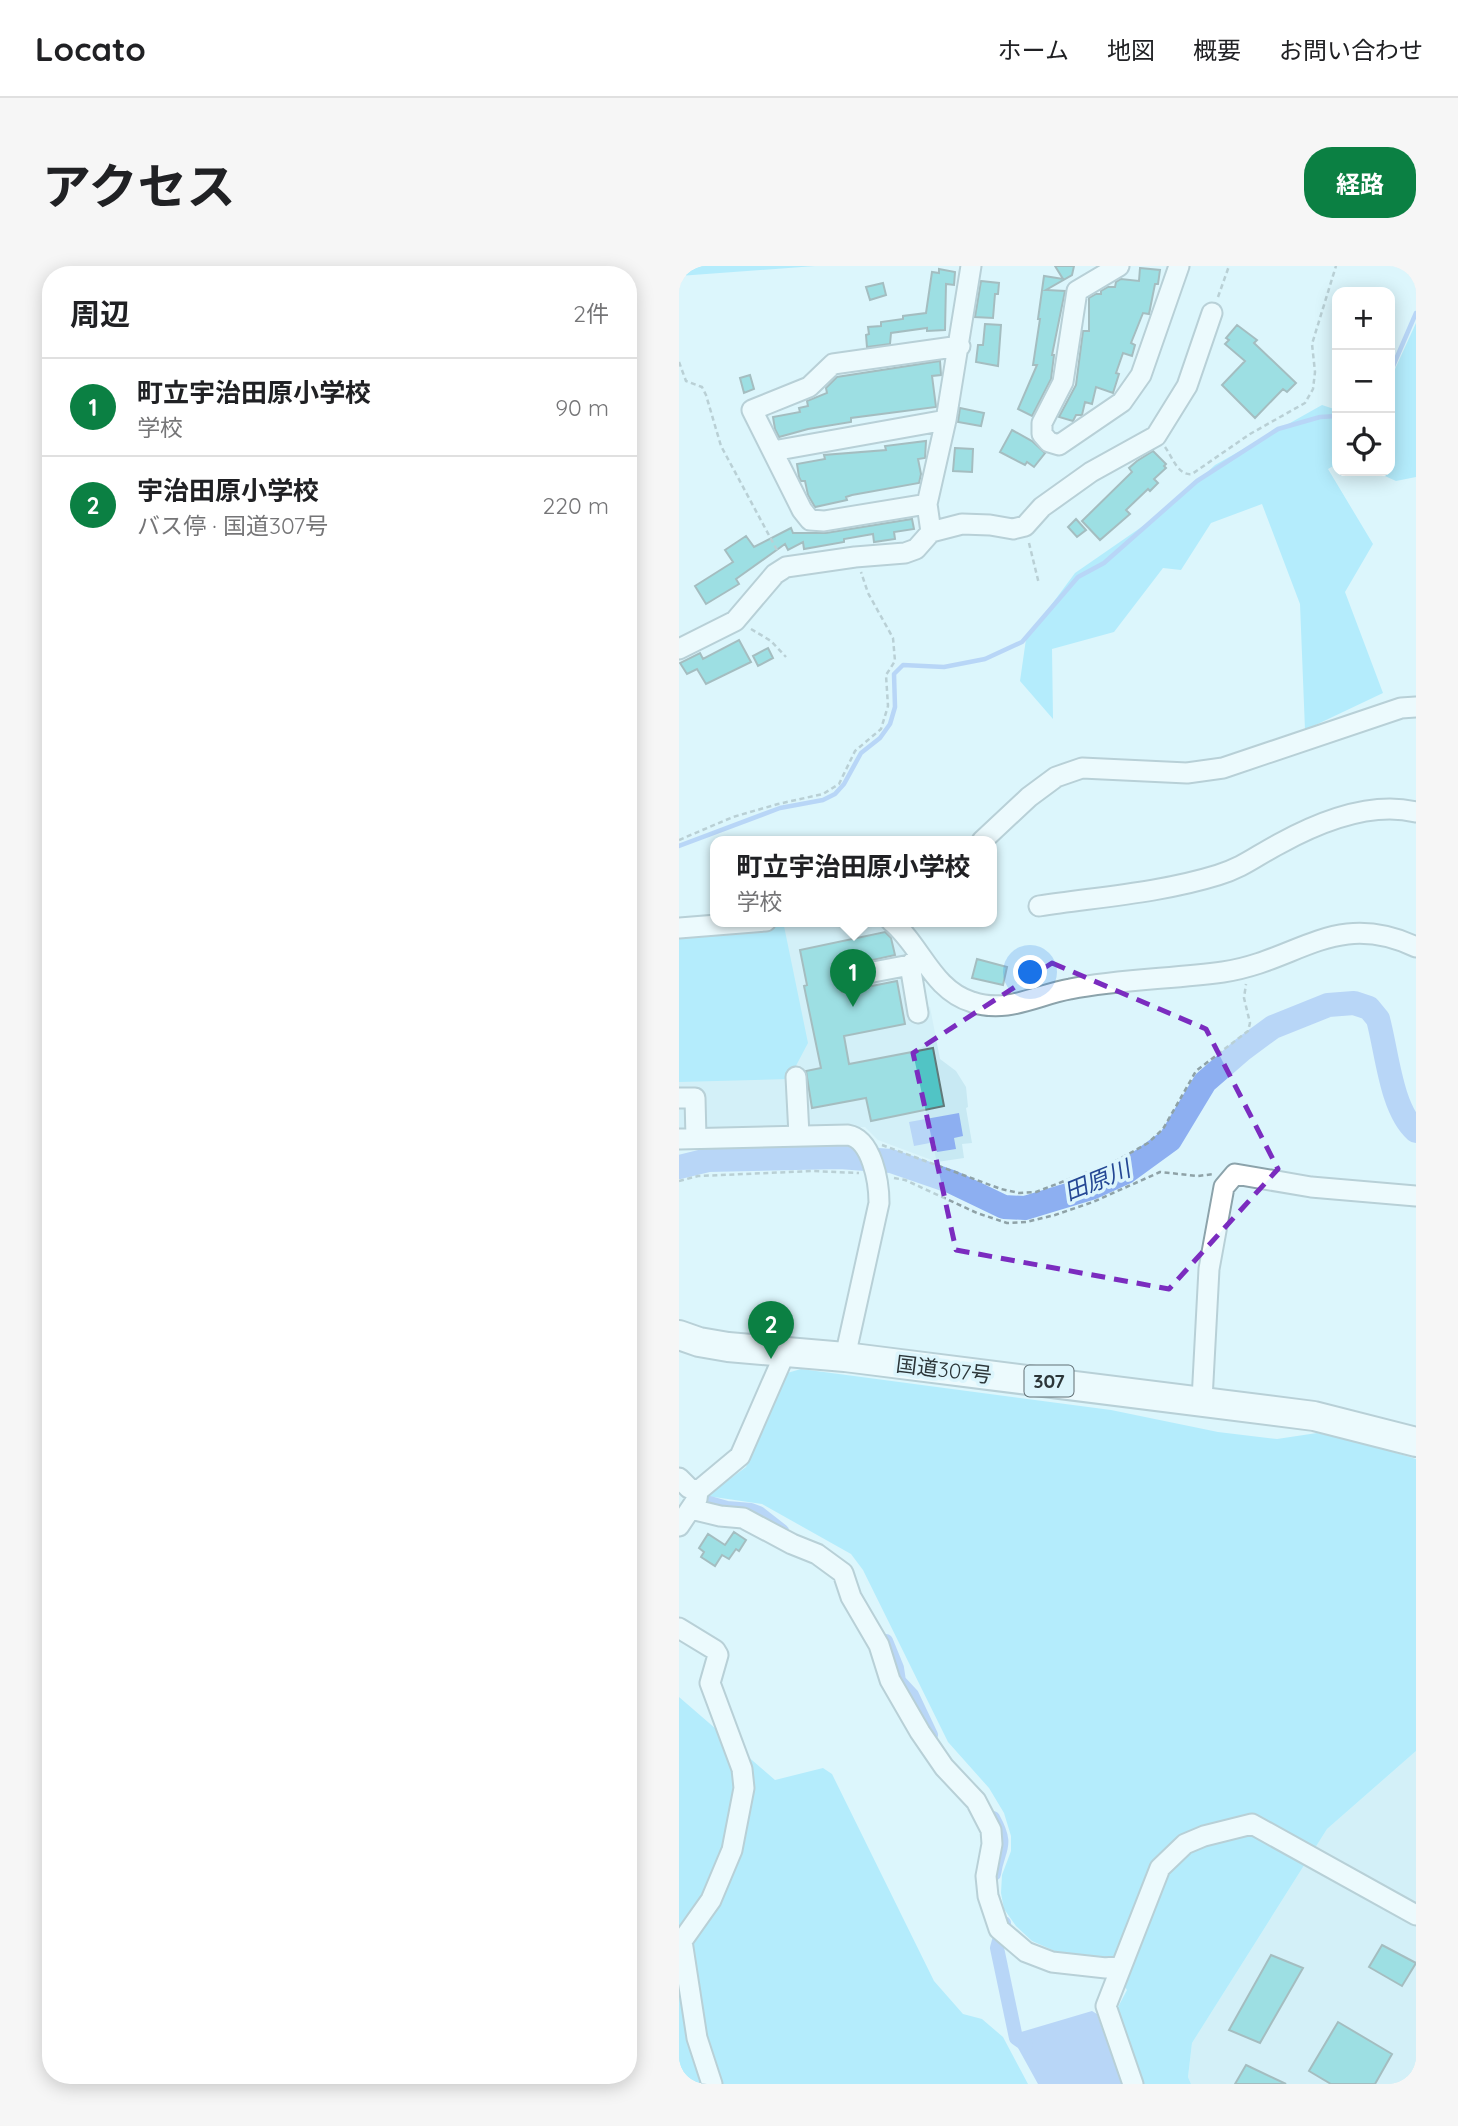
<!DOCTYPE html>
<html lang="ja">
<meta charset="utf-8">
<style>
body{margin:0;font-family:Quicksand,"Noto Sans JP",sans-serif;background:#f6f6f6;color:#202124}
.controls{position:absolute;right:21px;top:21px;display:grid;overflow:hidden;border-radius:14px;box-shadow:0 4px 18px #0003}
.controls button{width:63px;height:63px;display:grid;place-items:center;padding:0;border:0;border-bottom:2px solid #e0e0e0;background:#fff;color:#202124;font:35px sans-serif}
.you{position:absolute;left:352px;top:707px;width:24px;height:24px;margin:-18px;border:5px solid #fff;border-radius:50%;background:#1a73e8;box-shadow:0 0 0 10px #1a73e833}
.badge{display:grid;place-items:center;width:46px;height:46px;border-radius:50%;background:#0b8043;color:#fff;font-size:23px;font-weight:700}
.pin{position:absolute;translate:-50% -58px;filter:drop-shadow(0 2px 4px #0008)}
.pin::after{content:'';position:absolute;top:37px;width:24px;height:21px;background:inherit;clip-path:polygon(0 0,100% 0,50% 100%)}
.popup{position:absolute;left:31px;top:570px;width:287px;height:91px;box-sizing:border-box;display:grid;place-content:center;border-radius:14px;background:#fff;filter:drop-shadow(0 2px 5px #0005);font-size:23px;white-space:nowrap;color:#757577}
.popup b{font-size:26px;color:#202124}
.popup::after{content:'';position:absolute;left:50%;top:100%;margin-left:-14px;border:14px solid transparent;border-top-color:#fff}
.list{margin:0;padding:0;list-style:none}
h2{display:flex;justify-content:space-between;align-items:center;height:91px;margin:0;padding:0 28px;font-size:30px}
h2 small{font-size:23px;font-weight:400;color:#757577}
.list li{display:grid;grid-template-columns:46px 1fr auto;gap:21px;align-items:center;box-sizing:border-box;height:98px;padding:0 28px;border-top:2px solid #e0e0e0}
.list b{display:block;font-size:26px;white-space:nowrap}
.list p{margin:0;font-size:23px;white-space:nowrap;color:#757577}
.list em{font-size:23px;font-style:normal;color:#757577}
.icon{flex:none;width:38px;height:38px;fill:none;stroke:currentColor;stroke-width:2;stroke-linecap:round;stroke-linejoin:round}
.map{position:relative;flex:none;width:737px;height:1818px;overflow:hidden;border-radius:28px}
header{display:flex;align-items:center;gap:42px;box-sizing:border-box;height:98px;padding:0 35px;background:#fff;border-bottom:2px solid #e0e0e0}
header strong{font-size:33px}
nav{display:flex;gap:38px;margin-inline-start:auto;font-size:24px}
.intro{display:flex;align-items:center;justify-content:space-between;box-sizing:border-box;height:168px;padding:0 42px}
h1{margin:0;font-size:49px}
.button{padding:18px 32px;border-radius:28px;background:#0b8043;color:#fff;font-size:24px;font-weight:700}
main{display:flex;gap:42px;padding:0 42px}
aside{flex:1;background:#fff;border-radius:28px;box-shadow:0 4px 18px #0003}
.map>svg:first-child{display:block}
.built{fill:#c8e9f3}
.green{fill:#83e1fc}
.water{fill:#8daff1}
.lines{fill:none;stroke-linecap:round;stroke-linejoin:round}
.stream{stroke:#8daff1;stroke-width:4.5}
.canal{stroke:#8daff1;stroke-width:14}
.river{stroke:#8daff1;stroke-width:24}
.building{fill:#51c4c5;stroke:#617979;stroke-width:2}
.minor-casing{stroke:#8ca3ab;stroke-width:23}
.highway-casing{stroke:#8ca3ab;stroke-width:32}
.path{stroke:#8fa2a7;stroke-width:2.5;stroke-dasharray:5 3.5;stroke-linecap:butt}
.minor{stroke:#fff;stroke-width:19}
.highway{stroke:#fff;stroke-width:28}
.marked{fill:none;stroke:#7b2cbf;stroke-width:5;stroke-dasharray:14 9;stroke-linejoin:round}
.labels{text-anchor:middle;dominant-baseline:central;stroke-width:7;stroke-linejoin:round;paint-order:stroke}
.shield{fill:#dcf5fc;stroke:#616f74;stroke-width:2}
.shield-label{font-size:19px;font-weight:bold;fill:#2c3639}
.street-label{font-size:21px;fill:#2c3639;stroke:#dcf5fc}
.water-label{font-size:23px;font-style:italic;fill:#244794;stroke:#dcf5fc}
</style>
<header>
<strong>Locato</strong>
<nav><a>ホーム</a><a>地図</a><a>概要</a><a>お問い合わせ</a></nav>
</header>
<div class="intro"><h1>アクセス</h1><a class="button">経路</a></div>
<main>
<aside>
<h2>周辺<small>2件</small></h2>
<ul class="list">
<li><span class="badge">1</span><div><b>町立宇治田原小学校</b><p>学校</p></div><em>90 m</em></li>
<li><span class="badge">2</span><div><b>宇治田原小学校</b><p>バス停 · 国道307号</p></div><em>220 m</em></li>
</ul>
</aside>
<div class="map">
<svg width="737" height="1818" viewBox="0 0 737 1818">
<rect width="100%" height="100%" fill="#dcf5fc"/>
<path class="built" d="M 164,655 L 200,656 L 213,662 L 230,683 L 245,740 L 251,741 L 261,793 L 277,805 L 287,821 L 289,841 L 287,842 L 293,877 L 283,878 L 285,892 L 258,896 L 199,874 L 186,861 L 130,862 L 111,857 L 107,863 L 0,864 L 0,670 Z
M 737,1485 L 737,1818 L 512,1818 L 509,1811 L 513,1777 L 648,1563 Z"/>
<path class="green" d="M 0,0 L 136,0 L 0,10 Z
M 737,57 L 737,211 L 717,215 L 695,205 L 711,205 L 711,114 Z
M 643,139 L 658,144 L 658,198 L 649,203 L 694,278 L 666,326 L 704,427 L 626,464 L 621,338 L 583,238 L 532,257 L 502,304 L 484,302 L 435,366 L 373,383 L 374,453 L 341,415 L 347,373 L 396,307 L 490,242 L 536,199 Z
M 105,660 L 129,777 L 110,813 L 0,816 L 0,670 Z
M 122,1103 L 432,1144 L 539,1166 L 598,1173 L 638,1167 L 688,1178 L 737,1193 L 737,1485 L 648,1563 L 513,1777 L 509,1811 L 512,1818 L 464,1818 L 439,1741 L 448,1724 L 425,1692 L 378,1686 L 353,1675 L 337,1660 L 325,1643 L 322,1627 L 323,1609 L 332,1585 L 332,1570 L 325,1547 L 310,1522 L 269,1476 L 184,1304 L 172,1288 L 83,1238 L 28,1230 L 67,1201 L 108,1107 Z
M 0,1431 L 96,1514 L 144,1502 L 153,1508 L 255,1715 L 284,1748 L 303,1753 L 324,1771 L 349,1818 L 0,1818 Z"/>
<path class="water" d="M 280,847 L 284,870 L 275,872 L 277,883 L 258,886 L 256,876 L 235,880 L 230,856 Z
M 413,1745 L 418,1748 L 443,1818 L 359,1818 L 333,1771 L 335,1768 Z"/>
<g class="lines">
<path class="stream" d="M 711,107 L 737,47
M 0,580 L 101,542 L 144,534 L 156,528 L 165,518 L 182,487 L 201,472 L 211,458 L 216,441 L 215,408 L 224,399 L 265,401 L 306,393 L 343,376 L 399,311 L 425,297 L 518,215 L 599,163 L 641,151 L 658,150"/>
<path class="canal" d="M 27,1236 L 48,1242 L 72,1244 L 80,1247 L 103,1265
M 207,1375 L 218,1402 L 220,1415 L 233,1429 L 252,1469
M 314,1552 C 330,1581 319,1581 315,1608
M 325,1657 L 318,1682 L 337,1772 L 347,1779"/>
<path class="river" d="M 0,901 L 29,894 L 161,891 L 212,895 L 273,916 L 325,941 L 346,942 L 412,922 L 447,906 L 491,874 L 526,816 L 564,783 L 594,761 L 649,739 L 675,737 L 690,742 L 699,753 C 708,786 712,843 737,865"/>
</g>
<path class="building" d="M 376,0 L 395,0 L 393,9 L 367,24 L 386,25 L 373,89 L 375,89 L 372,113 L 353,150 L 339,143 L 358,99 L 354,99 L 361,53 L 359,53 L 365,10 L 384,13 Z
M 461,2 L 481,4 L 479,18 L 476,18 L 470,48 L 464,47 L 452,77 L 456,79 L 453,90 L 444,87 L 437,107 L 440,108 L 434,127 L 417,121 L 413,138 L 406,136 L 403,149 L 397,149 L 394,155 L 380,151 L 397,119 L 404,65 L 410,65 L 410,32 L 417,28 L 422,28 L 422,25 L 429,21 L 436,21 L 437,16 L 442,13 L 460,15 Z
M 260,3 L 276,6 L 275,19 L 267,18 L 266,64 L 248,65 L 248,62 L 212,67 L 211,78 L 188,81 L 187,69 L 190,68 L 189,61 L 202,60 L 202,56 L 224,53 L 224,50 L 247,47 L 253,6 L 260,7 Z
M 302,15 L 320,17 L 319,28 L 316,28 L 314,52 L 296,51 Z
M 204,17 L 207,29 L 191,34 L 187,21 Z
M 306,58 L 322,59 L 319,100 L 297,96 L 299,79 L 304,79 Z
M 558,59 L 578,74 L 575,77 L 617,117 L 608,126 L 604,123 L 576,152 L 543,119 L 566,95 L 546,78 L 550,74 L 547,72 Z
M 261,95 L 262,109 L 253,110 L 257,141 L 172,152 L 172,156 L 129,163 L 100,171 L 96,163 L 94,151 L 121,146 L 120,142 L 129,140 L 128,135 L 148,127 L 147,122 L 158,111 Z
M 71,109 L 75,123 L 65,127 L 61,112 Z
M 281,142 L 305,147 L 302,160 L 279,156 Z
M 333,164 L 353,175 L 366,187 L 355,201 L 348,196 L 346,199 L 321,186 Z
M 247,175 L 246,192 L 239,193 L 242,208 L 240,217 L 173,229 L 167,231 L 168,234 L 136,241 L 129,229 L 126,215 L 122,215 L 120,211 L 118,198 L 146,193 L 145,189 L 207,184 L 206,180 Z
M 276,182 L 294,183 L 293,206 L 274,205 Z
M 474,185 L 487,198 L 485,200 L 487,202 L 475,213 L 479,217 L 471,225 L 469,223 L 447,244 L 451,248 L 421,274 L 403,255 L 453,206 L 450,202 L 458,195 Z
M 233,253 L 235,263 L 215,266 L 216,273 L 195,276 L 194,268 L 165,273 L 165,276 L 125,283 L 124,276 L 109,284 L 106,278 L 57,313 L 60,318 L 27,338 L 16,320 L 54,296 L 46,284 L 67,270 L 75,281 L 112,262 L 114,267 L 147,267 Z
M 397,253 L 407,264 L 398,271 L 389,261 Z
M 60,374 L 72,396 L 27,418 L 18,403 L 8,408 L 1,397 L 21,387 L 24,393 Z
M 89,382 L 94,392 L 79,400 L 74,390 Z
M 206,666 L 212,672 L 216,689 L 158,702 L 156,714 L 163,726 L 218,715 L 226,758 L 165,770 L 170,798 L 254,782 L 265,840 L 192,855 L 187,832 L 133,842 L 127,805 L 142,802 L 125,720 L 128,719 L 121,684 Z
M 298,693 L 328,701 L 324,719 L 293,712 Z
M 55,1266 L 67,1274 L 60,1285 L 57,1283 L 50,1293 L 43,1289 L 36,1300 L 22,1291 L 25,1286 L 20,1282 L 29,1268 L 46,1279 Z
M 703,1679 L 737,1697 L 723,1720 L 690,1701 Z
M 592,1689 L 624,1702 L 581,1777 L 550,1764 Z
M 659,1756 L 713,1788 L 696,1818 L 652,1818 L 630,1805 Z
M 567,1799 L 607,1818 L 556,1818 Z"/>
<g class="lines">
<defs>
<path id="minor" d="M 440,0 L 398,25 L 384,116 L 363,157 L 363,168 L 370,176 L 380,179 L 443,136 L 462,109 L 500,0
M 94,185 L 267,154
M 248,238 L 145,255 L 131,254 L 123,244 L 73,144 L 130,121 L 154,98 L 281,80
M 252,266 L 248,238 L 267,154 L 292,0
M 0,383 L 56,355 L 96,308 L 107,301 L 176,291 L 226,287 L 237,283 L 252,266 L 283,258 L 311,259 L 334,263 L 346,260 L 363,241 L 412,206 L 477,170 L 508,120 L 533,47
M 303,575 L 350,531 L 377,511 L 403,502 L 508,507 L 544,502 L 722,442 L 737,441
M 360,640 C 419,631 481,627 539,609 C 565,601 577,590 600,578 C 640,556 691,535 737,546
M 212,655 C 242,679 253,724 293,736 C 328,748 357,729 391,723 C 441,713 494,713 544,706 C 619,695 656,643 737,681
M 0,662 L 87,655
M 231,699 L 239,747
M 168,711 L 231,699 L 240,690
M 117,811 L 120,869
M 0,832 L 16,832 L 17,872
M 0,873 L 169,869 C 193,873 200,916 200,937 L 166,1091
M 523,1134 L 530,1003 L 545,921 L 556,908 L 632,921 L 737,930
M 0,1212 L 10,1222 L 19,1225
M 12,1243 L 41,1250 L 64,1252 L 113,1278 L 138,1288 L 164,1307 L 172,1331 L 200,1379 L 211,1414 L 241,1466 L 265,1501 L 297,1535 L 312,1564 L 313,1578 L 307,1610 L 309,1630 L 320,1663 L 347,1686 L 373,1696 L 427,1702 L 442,1700
M 0,1260 L 18,1233 L 19,1225 L 61,1190 L 106,1087
M 0,1362 L 36,1384 L 39,1389 L 31,1417 L 63,1503 L 65,1522 L 53,1584 L 32,1634 L 3,1675 L 18,1772 L 33,1818
M 454,1818 L 427,1740 L 481,1602 L 506,1578 L 525,1570 L 573,1558 L 737,1649"/>
<path id="highway" d="M 0,1069 L 20,1076 L 49,1081 L 166,1091 L 635,1150 L 737,1176"/>
</defs>
<use href="#minor" class="minor-casing"/>
<use href="#highway" class="highway-casing"/>
<path class="path" d="M 539,31 L 550,0
M 0,96 L 7,115 L 23,121 L 27,129 L 42,180 L 99,286
M 486,181 C 494,192 499,210 513,208 L 571,168 L 626,137 L 634,123 L 636,106 L 633,78 L 657,0
M 350,277 L 360,318
M 72,363 L 92,375 L 107,391
M 0,574 L 54,551 L 99,538 L 144,528 L 160,518 L 176,485 L 202,463 L 209,440 L 207,409 L 216,395 L 214,372 L 189,327 L 182,306
M 203,879 L 322,923 L 340,927 L 357,926 L 437,895 L 469,877 L 484,863 L 517,805 L 569,765 L 571,757 L 565,732 L 567,718
M 215,912 L 226,914 L 298,947 L 328,957 L 347,956 L 376,949 L 414,936 L 481,906 L 519,910 L 535,908
M 0,915 L 19,910 L 134,905 L 180,907"/>
<use href="#minor" class="minor"/>
<use href="#highway" class="highway"/>
</g>
<path d="M0 0H737V1818H0ZM 373,697 L 527,763 L 599,903 L 490,1023 L 277,984 L 234,787 Z" fill="#dcf5fc" fill-opacity=".55" fill-rule="evenodd"/>
<path class="marked" d="M 373,697 L 527,763 L 599,903 L 490,1023 L 277,984 L 234,787 Z"/>
<g class="labels">
<rect class="shield" x="345.5" y="1099.5" width="49" height="31" rx="5"/>
<g class="shield-label">
<text x="370" y="1115">307</text>
</g>
<g class="street-label">
<text transform="translate(265 1103) rotate(7)">国道307号</text>
</g>
<g class="water-label">
<text transform="translate(418 914) rotate(-22)">田原川</text>
</g>
</g>
</svg>
<div class="controls">
<button>+</button>
<button>−</button>
<button><svg class="icon" aria-label="locate" viewBox="0 0 24 24"><circle cx="12" cy="12" r="6"/><path d="M12 2v4M12 18v4M2 12h4M18 12h4"/></svg></button>
</div>
<div class="you"></div>
<div class="pin badge" style="left:174px;top:741px">1</div>
<div class="popup"><b>町立宇治田原小学校</b>学校</div>
<div class="pin badge" style="left:92px;top:1093px">2</div>
</div>
</main>
